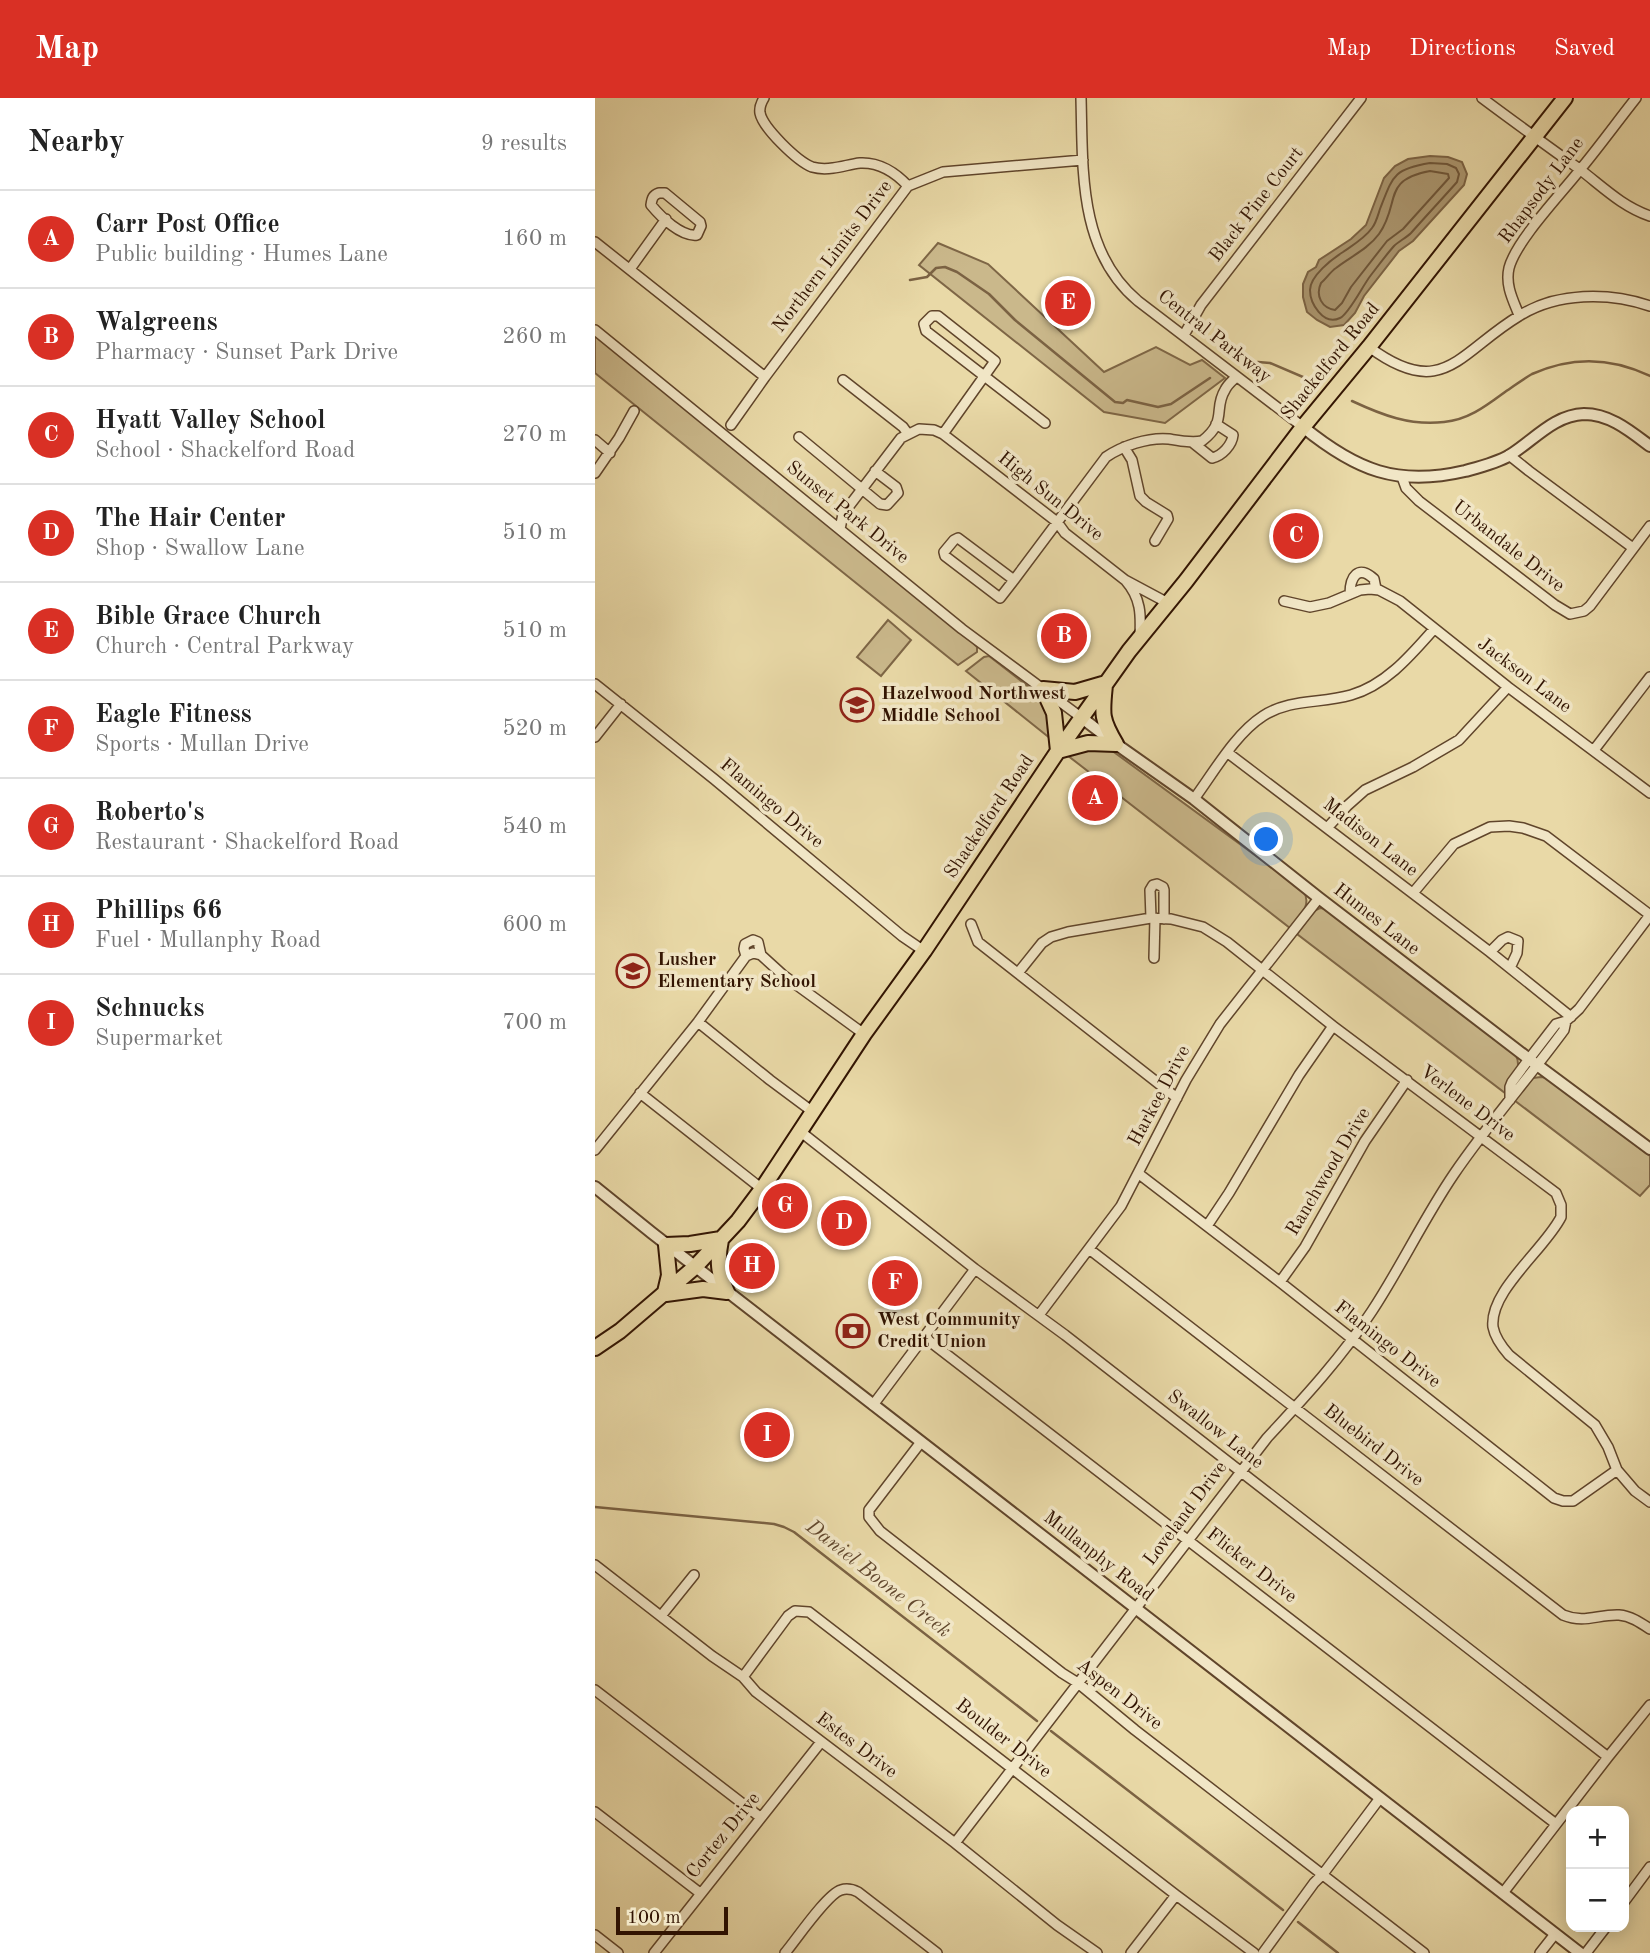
<!DOCTYPE html>
<meta charset="utf-8">
<style>
body{margin:0;font-family:"Old Standard TT",serif;background:#f2f2f2;color:#222}
.controls{position:absolute;right:21px;bottom:21px;display:grid;overflow:hidden;border-radius:14px;box-shadow:0 4px 18px #0003}
.controls button{width:63px;height:63px;display:grid;place-items:center;padding:0;border:0;border-bottom:2px solid #e0e0e0;background:#fff;color:#222;font:35px sans-serif}
.scale{position:absolute;left:21px;bottom:18px;width:112px;box-sizing:border-box;padding-left:7px;border:4px solid #321402;border-top:0;font-size:19px;line-height:24px;white-space:nowrap;color:#321402;-webkit-text-stroke:5px #f1e6c6;paint-order:stroke}
.you{position:absolute;left:672px;top:742px;width:24px;height:24px;margin:-18px;border:5px solid #fff;border-radius:50%;background:#1a73e8;box-shadow:0 0 0 10px #1a73e833}
.badge{display:grid;place-items:center;width:46px;height:46px;border-radius:50%;background:#d93025;color:#fff;font-size:23px;font-weight:700}
.pin{position:absolute;translate:-50% -50%;border:4px solid #fff;box-shadow:0 2px 7px #0006}
.list{margin:0;padding:0;list-style:none}
h2{display:flex;justify-content:space-between;align-items:center;height:91px;margin:0;padding:0 28px;font-size:30px}
h2 small{font-size:23px;font-weight:400;color:#767676}
.list li{display:grid;grid-template-columns:46px 1fr auto;gap:21px;align-items:center;box-sizing:border-box;height:98px;padding:0 28px;border-top:2px solid #e0e0e0}
.list b{display:block;font-size:26px;white-space:nowrap}
.list p{margin:0;font-size:23px;white-space:nowrap;color:#767676}
.list em{font-size:23px;font-style:normal;color:#767676}
.map{position:relative;flex:none;width:1055px;height:1855px;overflow:hidden}
header{display:flex;align-items:center;gap:42px;box-sizing:border-box;height:98px;padding:0 35px;background:#d93025;color:#fff}
header strong{font-size:33px}
nav{display:flex;gap:38px;margin-inline-start:auto;font-size:24px}
main{display:flex}
aside{flex:1;background:#fff}
.map>svg:first-child{display:block}
.green{fill:#cab88b;stroke:#7e6646;stroke-width:2}
.water{fill:#ab966f;stroke:#7b6243;stroke-width:2}
.lines{fill:none;stroke-linecap:round;stroke-linejoin:round}
.shore{stroke:#6e5538;stroke-width:2}
.stream{stroke:#7b6243;stroke-width:2.5}
.minor-casing{stroke:#60452b;stroke-width:12}
.tertiary-casing{stroke:#60452b;stroke-width:14}
.primary-casing{stroke:#321402;stroke-width:18}
.minor{stroke:#f1e6c6;stroke-width:9}
.tertiary{stroke:#f1e6c6;stroke-width:10}
.primary{stroke:#e9d9a7;stroke-width:14}
.labels{text-anchor:middle;dominant-baseline:central;stroke-width:7;stroke-linejoin:round;paint-order:stroke}
.street-label{font-size:19px;fill:#321402;stroke:#f1e6c6}
.poi-label{font-size:19px;font-weight:bold;fill:#321402;stroke:#f1e6c6;text-anchor:start}
.water-label{font-size:21px;font-style:italic;fill:#62482e;stroke:#f1e6c6}
</style>
<header>
<strong>Map</strong>
<nav><a>Map</a><a>Directions</a><a>Saved</a></nav>
</header>
<main>
<aside>
<h2>Nearby<small>9 results</small></h2>
<ul class="list">
<li><span class="badge">A</span><div><b>Carr Post Office</b><p>Public building · Humes Lane</p></div><em>160 m</em></li>
<li><span class="badge">B</span><div><b>Walgreens</b><p>Pharmacy · Sunset Park Drive</p></div><em>260 m</em></li>
<li><span class="badge">C</span><div><b>Hyatt Valley School</b><p>School · Shackelford Road</p></div><em>270 m</em></li>
<li><span class="badge">D</span><div><b>The Hair Center</b><p>Shop · Swallow Lane</p></div><em>510 m</em></li>
<li><span class="badge">E</span><div><b>Bible Grace Church</b><p>Church · Central Parkway</p></div><em>510 m</em></li>
<li><span class="badge">F</span><div><b>Eagle Fitness</b><p>Sports · Mullan Drive</p></div><em>520 m</em></li>
<li><span class="badge">G</span><div><b>Roberto's</b><p>Restaurant · Shackelford Road</p></div><em>540 m</em></li>
<li><span class="badge">H</span><div><b>Phillips 66</b><p>Fuel · Mullanphy Road</p></div><em>600 m</em></li>
<li><span class="badge">I</span><div><b>Schnucks</b><p>Supermarket</p></div><em>700 m</em></li>
</ul>
</aside>
<div class="map">
<svg width="1055" height="1855" viewBox="0 0 1055 1855">
<rect width="100%" height="100%" fill="#e9d9a7"/>
<filter id="stains"><feTurbulence type="fractalNoise" baseFrequency=".00286" numOctaves="4"/><feColorMatrix values="0 0 0 0 .2 0 0 0 0 .09 0 0 0 0 .02 0 0 0 .5 -.17"/></filter>
<radialGradient id="worn" r=".72"><stop offset=".6" stop-color="#630" stop-opacity="0"/><stop offset="1" stop-color="#630" stop-opacity=".3"/></radialGradient>
<path class="green" d="M 343,145 L 393,166 L 509,274 L 561,249 L 595,267 L 607,262 L 630,280 L 570,325 L 509,314 L 324,167 Z
M 0,236 L 377,544 L 382,549 L 382,554 L 363,567 L 0,275 Z
M 293,522 L 316,542 L 286,578 L 262,559 Z
M 394,558 L 452,603 L 456,641 L 371,573 L 389,559 Z
M 484,650 L 516,652 L 708,792 C 718,808 704,818 695,830 L 472,657 Z
M 725,810 L 732,811 L 921,957 C 928,973 915,980 910,995 L 702,836 L 719,813 Z
M 946,979 L 953,980 L 1055,1058 L 1055,1087 L 1045,1098 L 919,1002 L 938,980 Z"/>
<path class="water" d="M 835,58 L 853,59 L 867,64 L 872,76 L 869,87 L 818,143 L 804,153 L 769,198 L 760,215 L 749,227 L 735,229 L 722,222 L 712,214 L 708,199 L 708,186 L 713,174 L 721,169 L 724,162 L 756,141 L 771,127 L 789,80 L 800,68 L 813,61 Z"/>
<g class="lines">
<path class="shore" d="M 835,65 L 852,66 L 861,70 L 864,76 L 862,84 C 847,101 831,118 816,135 C 811,140 804,143 799,148 C 791,157 783,168 776,177 C 768,187 754,216 745,220 C 728,228 715,205 715,192 C 715,178 737,161 748,154 C 758,147 770,140 777,130 C 781,125 783,117 785,111 C 798,78 798,71 835,65 Z
M 835,73 L 853,76 L 854,80 L 808,131 L 792,143 L 756,189 L 747,205 L 740,212 C 727,210 720,198 726,185 C 732,180 735,174 741,170 C 755,159 773,151 784,136 C 806,105 786,82 835,73 Z"/>
<path class="stream" d="M 315,182 L 332,179 L 341,170 L 350,169 L 362,174 L 394,196 L 420,222 L 520,304 L 528,305 L 532,302 L 563,309 L 576,306 L 615,280
M 647,269 L 663,264 L 675,265 L 722,285
M 757,303 C 787,317 815,328 849,324 C 873,322 891,308 910,294 C 919,288 928,281 937,276 C 977,258 1016,259 1055,278
M 0,1409 L 179,1426 L 189,1429 L 199,1434 L 442,1623
M 456,1633 L 688,1812
M 703,1824 L 743,1855"/>
<defs>
<path id="minor" d="M 169,0 C 166,5 164,9 165,15 C 168,30 202,63 217,69 C 224,71 231,71 238,70 C 247,69 256,66 265,65 C 284,64 301,75 313,88
M 486,0 C 488,71 483,153 543,203 L 708,329
M 887,0 C 919,24 951,47 983,70 C 1007,88 1026,108 1055,118
M 64,95 L 70,95 L 105,124 L 106,128 L 102,137 C 86,139 66,119 56,107 C 57,100 58,97 64,95 Z
M 0,144 L 170,279
M 35,171 L 71,121
M 924,217 C 918,202 910,187 914,170 C 921,143 965,97 984,73 C 1004,49 1022,24 1041,0
M 0,232 L 367,531 L 487,620
M 589,237 L 606,207 L 766,0
M 774,249 C 848,304 864,254 924,218 C 962,194 1014,194 1055,208
M 248,282 L 308,329 L 313,336
M 136,327 L 170,279 L 313,88 L 348,74 L 488,62
M 348,336 L 400,263 L 343,218 L 337,218 L 329,226 L 331,233 L 450,325
M 204,339 L 285,406 L 292,407 L 303,395 L 301,389 L 280,373
M 0,342 L 15,355
M 597,344 L 617,360 C 627,358 637,347 638,337 L 621,326
M 529,349 L 537,362 L 545,398 L 551,404 L 572,417 L 573,421 L 560,443
M 914,357 L 934,373 L 1038,450
M 0,375 L 24,340 L 39,313
M 807,379 L 811,390 L 824,403 L 960,507 L 975,516 L 989,513 L 995,508 L 1055,428
M 245,431 L 248,416 L 306,340 L 324,331 L 339,332 L 348,336 L 462,424 L 470,435 L 530,482 L 573,505
M 419,482 L 363,440 L 359,442 L 349,454 L 350,458 L 405,500 L 419,482 L 511,359 C 527,348 553,339 574,341 C 586,343 595,345 607,343 C 633,323 618,311 630,292 C 632,287 637,283 641,279
M 531,483 C 546,500 546,517 545,538
M 755,496 C 755,479 763,466 779,481 L 781,491
M 689,503 L 715,509 L 734,505 L 765,492 L 775,491 L 784,492 L 805,503 L 913,589 L 1055,695
M 0,586 L 119,681 L 307,838 L 329,853
M 0,639 L 26,606
M 999,652 L 1055,579
M 633,655 L 895,854 L 976,919
M 599,701 C 619,674 640,636 668,618 C 696,600 725,606 756,597 C 791,587 816,557 839,531
M 733,729 L 752,708 L 770,692 L 818,669 L 864,642 L 913,589
M 818,795 L 859,746 L 895,729 L 914,728 L 928,730 L 951,738 L 1055,817
M 556,820 L 555,792 L 558,787 L 562,786 L 568,789 L 569,792 L 569,821
M 376,826 L 383,844 L 582,1000
M 895,854 L 907,842 L 913,839 L 923,843 L 922,855 L 915,870
M 151,858 L 149,851 L 150,846 L 158,842 L 163,844 L 166,857
M 559,860 L 560,820
M 423,875 L 447,845 L 456,839 L 473,834 L 556,820 L 576,821 L 608,829 L 632,844 L 738,928 L 961,1095 L 966,1107 L 966,1119 C 950,1151 894,1193 898,1229 C 900,1240 907,1249 914,1257 L 1000,1327 L 1013,1349 L 1022,1372 L 1040,1393 L 1055,1404
M 103,924 L 175,982 L 218,1014
M 45,995 L 167,1091
M 915,1002 L 915,989 L 917,984 L 934,961 L 961,926 L 971,923 L 984,911 L 1055,817
M 206,1034 L 380,1171 L 470,1237 L 1013,1659
M 0,1052 L 103,924 L 151,858 L 158,855 L 166,857 L 188,877 L 269,936
M 544,1076 L 685,1184 L 959,1400 L 968,1403 L 978,1403 L 1022,1372
M 612,1128 L 634,1095 L 704,977 L 738,928
M 494,1151 L 968,1517 C 990,1526 1003,1516 1024,1517 C 1036,1518 1046,1525 1055,1531
M 685,1184 L 710,1149 L 770,1043 L 812,982
M 444,1217 L 526,1108 L 591,982 L 625,926 L 724,800
M 329,1239 L 961,1726
M 278,1307 L 380,1171
M 326,1344 L 274,1412 L 274,1419 L 285,1433 L 467,1575 L 483,1585 L 540,1632 L 829,1855
M 0,1467 L 117,1558 L 148,1579 L 161,1594 L 360,1745 L 462,1827 L 502,1855
M 66,1518 L 99,1477
M 148,1579 L 193,1518 L 200,1513 L 214,1514 L 581,1797 L 659,1855
M 0,1592 L 165,1719
M 0,1714 L 105,1795
M 360,1745 L 672,1340 C 709,1300 747,1259 777,1213 C 806,1169 829,1120 859,1076 C 893,1026 933,981 969,932 L 971,923
M 908,1795 L 1013,1659 L 1055,1607
M 1029,1804 L 1055,1769
M 0,1837 L 23,1855
M 59,1855 L 226,1644
M 190,1855 C 201,1842 232,1796 246,1792 C 252,1790 257,1791 263,1794 L 342,1855
M 536,1855 L 581,1797
M 668,1855 L 719,1785 L 728,1776 L 785,1700
M 945,1855 L 960,1836
M 991,1855 L 1011,1829"/>
<path id="tertiary" d="M 708,329 C 761,372 802,389 870,373 C 885,369 902,365 915,357 C 939,342 959,317 989,316 C 1015,316 1035,333 1055,348
M 487,620 L 521,646 L 599,701 L 724,800 L 934,961 L 1055,1051
M 0,1089 L 57,1135 L 985,1855"/>
<path id="primary" d="M 510,587 C 507,616 506,621 521,646
M 448,591 L 459,615 L 463,653
M 448,591 L 480,594 L 511,585
M 463,653 L 493,645 L 521,646
M 126,1142 C 122,1162 123,1176 132,1194
M 70,1194 L 74,1177 L 71,1147 L 95,1146 L 126,1141
M 71,1196 L 108,1191 L 132,1194
M 0,1250 L 25,1233 L 100,1169 L 143,1123 L 167,1091 L 269,936 L 329,853 L 463,653 L 534,553 L 591,483 L 708,329 L 774,249 L 970,0"/>
</defs>
<use href="#minor" class="minor-casing"/>
<use href="#tertiary" class="tertiary-casing"/>
<use href="#primary" class="primary-casing"/>
<use href="#minor" class="minor"/>
<use href="#tertiary" class="tertiary"/>
<use href="#primary" class="primary"/>
</g>
<defs>
<symbol id="school-ring" viewBox="-11 -11 22 22"><circle r="9.5" fill="#f1e6c6" stroke="#8f2418" stroke-width="1.5"/><path d="M0-5L7-2L0 1L-7-2ZM-4 1L0 2.5L4 1V4Q0 6-4 4Z" fill="#8f2418"/></symbol>
<symbol id="bank-ring" viewBox="-11 -11 22 22"><circle r="9.5" fill="#f1e6c6" stroke="#8f2418" stroke-width="1.5"/><path d="M-6-4H6V4H-6ZM0-2.3a2.3 2.3 0 1 0 0 4.6a2.3 2.3 0 1 0 0-4.6Z" fill="#8f2418"/></symbol>
</defs>
<g fill-rule="evenodd">
<use href="#school-ring" x="243" y="588" width="38" height="38"/>
<use href="#school-ring" x="19" y="854" width="38" height="38"/>
<use href="#bank-ring" x="239" y="1214" width="38" height="38"/>
</g>
<g class="labels">
<g class="street-label">
<text transform="translate(947 93) rotate(-53)">Rhapsody Lane</text>
<text transform="translate(662 107) rotate(-52)">Black Pine Court</text>
<text transform="translate(238 159) rotate(-53)">Northern Limits Drive</text>
<text transform="translate(619 239) rotate(38)">Central Parkway</text>
<text transform="translate(736 264) rotate(-51)">Shackelford Road</text>
<text transform="translate(455 399) rotate(39)">High Sun Drive</text>
<text transform="translate(252 415) rotate(39)">Sunset Park Drive</text>
<text transform="translate(913 449) rotate(38)">Urbandale Drive</text>
<text transform="translate(929 578) rotate(37)">Jackson Lane</text>
<text transform="translate(176 706) rotate(40)">Flamingo Drive</text>
<text transform="translate(395 719) rotate(-56)">Shackelford Road</text>
<text transform="translate(775 740) rotate(38)">Madison Lane</text>
<text transform="translate(781 822) rotate(38)">Humes Lane</text>
<text transform="translate(565 998) rotate(-62)">Harkee Drive</text>
<text transform="translate(872 1006) rotate(37)">Verlene Drive</text>
<text transform="translate(734 1074) rotate(-59)">Ranchwood Drive</text>
<text transform="translate(792 1247) rotate(38)">Flamingo Drive</text>
<text transform="translate(620 1332) rotate(38)">Swallow Lane</text>
<text transform="translate(778 1348) rotate(38)">Bluebird Drive</text>
<text transform="translate(591 1416) rotate(-53)">Loveland Drive</text>
<text transform="translate(503 1459) rotate(38)">Mullanphy Road</text>
<text transform="translate(656 1468) rotate(38)">Flicker Drive</text>
<text transform="translate(524 1597) rotate(38)">Aspen Drive</text>
<text transform="translate(408 1641) rotate(38)">Boulder Drive</text>
<text transform="translate(261 1648) rotate(37)">Estes Drive</text>
<text transform="translate(129 1738) rotate(-51)">Cortez Drive</text>
</g>
<g class="poi-label">
<text x="286" y="596">Hazelwood Northwest<tspan x="286" dy="22">Middle School</tspan></text>
<text x="62" y="862">Lusher<tspan x="62" dy="22">Elementary School</tspan></text>
<text x="282" y="1222">West Community<tspan x="282" dy="22">Credit Union</tspan></text>
</g>
<g class="water-label">
<text transform="translate(283 1481) rotate(38)">Daniel Boone Creek</text>
</g>
</g>
<rect width="100%" height="100%" filter="url(#stains)"/>
<rect width="100%" height="100%" fill="url(#worn)"/>
</svg>
<div class="controls">
<button>+</button>
<button>−</button>
</div>
<div class="scale">100 m</div>
<div class="you"></div>
<div class="pin badge" style="left:500px;top:700px">A</div>
<div class="pin badge" style="left:469px;top:538px">B</div>
<div class="pin badge" style="left:701px;top:438px">C</div>
<div class="pin badge" style="left:249px;top:1125px">D</div>
<div class="pin badge" style="left:473px;top:205px">E</div>
<div class="pin badge" style="left:300px;top:1185px">F</div>
<div class="pin badge" style="left:190px;top:1108px">G</div>
<div class="pin badge" style="left:157px;top:1168px">H</div>
<div class="pin badge" style="left:172px;top:1337px">I</div>
</div>
</main>
